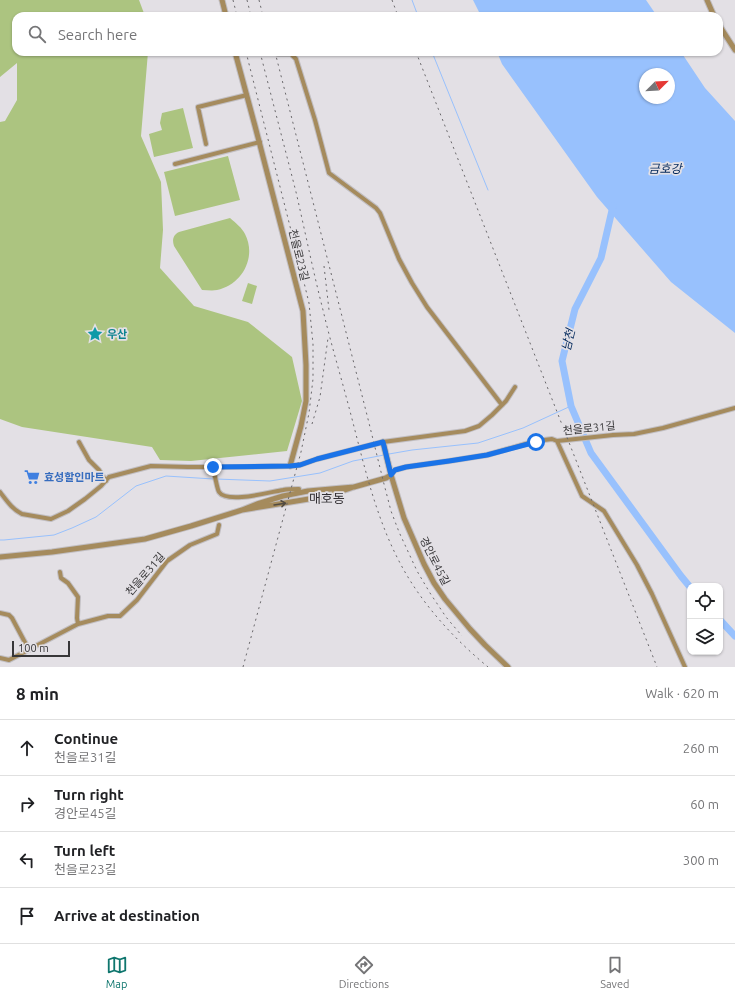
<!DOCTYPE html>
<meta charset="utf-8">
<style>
body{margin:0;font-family:Ubuntu,"Noto Sans KR",sans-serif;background:#f2f2f2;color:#202124}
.controls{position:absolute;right:12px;bottom:12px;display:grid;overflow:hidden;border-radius:8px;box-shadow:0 1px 3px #0004}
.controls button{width:36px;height:36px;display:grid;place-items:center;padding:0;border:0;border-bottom:1px solid #e0e0e0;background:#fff;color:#202124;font:20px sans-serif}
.compass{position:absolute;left:639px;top:68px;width:36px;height:36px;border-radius:50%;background:#fff;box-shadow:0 1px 3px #0004;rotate:66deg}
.scale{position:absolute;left:12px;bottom:10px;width:58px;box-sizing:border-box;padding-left:4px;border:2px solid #373638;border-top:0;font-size:11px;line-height:14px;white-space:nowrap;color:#373638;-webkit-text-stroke:3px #e3e0e5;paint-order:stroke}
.stop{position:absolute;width:12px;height:12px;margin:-9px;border:3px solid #1a73e8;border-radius:50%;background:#fff}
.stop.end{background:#1a73e8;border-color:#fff;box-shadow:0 1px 4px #0008}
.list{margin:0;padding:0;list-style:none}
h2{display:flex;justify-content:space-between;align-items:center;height:52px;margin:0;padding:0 16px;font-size:17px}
h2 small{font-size:13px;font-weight:400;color:#757577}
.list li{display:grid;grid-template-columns:26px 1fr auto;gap:12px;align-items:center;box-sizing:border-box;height:56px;padding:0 16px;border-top:1px solid #e0e0e0}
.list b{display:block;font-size:15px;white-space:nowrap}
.list p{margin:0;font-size:13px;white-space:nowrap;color:#757577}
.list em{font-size:13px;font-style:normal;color:#757577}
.icon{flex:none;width:22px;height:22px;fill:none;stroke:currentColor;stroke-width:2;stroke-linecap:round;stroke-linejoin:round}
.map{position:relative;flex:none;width:735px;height:667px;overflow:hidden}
.search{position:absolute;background:#fff;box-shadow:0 1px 3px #0004;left:12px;right:12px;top:12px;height:44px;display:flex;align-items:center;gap:10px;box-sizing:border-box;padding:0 14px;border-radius:12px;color:#757577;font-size:15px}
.sheet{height:276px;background:#fff}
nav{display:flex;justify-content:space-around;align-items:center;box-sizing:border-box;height:56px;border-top:1px solid #e0e0e0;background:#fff;font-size:11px;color:#757577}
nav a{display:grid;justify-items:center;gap:2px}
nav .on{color:#0f766e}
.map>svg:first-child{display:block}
.green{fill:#acc480}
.water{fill:#98c1fd;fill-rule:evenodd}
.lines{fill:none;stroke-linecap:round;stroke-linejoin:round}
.stream{stroke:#98c1fd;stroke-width:1}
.river{stroke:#98c1fd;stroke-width:7}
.minor-casing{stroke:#c1bec2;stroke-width:6}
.tertiary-casing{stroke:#c1bec2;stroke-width:7}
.minor{stroke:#a58b5d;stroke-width:4}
.tertiary{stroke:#a58b5d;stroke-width:5}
.rail{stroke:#6a686b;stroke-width:1;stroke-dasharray:2 4;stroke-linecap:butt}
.oneway{stroke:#524b41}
.route{stroke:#1a73e8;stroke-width:5}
.labels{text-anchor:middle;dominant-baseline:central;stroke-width:3.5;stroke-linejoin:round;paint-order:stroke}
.street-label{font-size:11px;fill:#373638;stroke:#e3e0e5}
.culture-label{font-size:11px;font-weight:bold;fill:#0d838f;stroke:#e3e0e5;text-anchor:start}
.shop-label{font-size:11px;font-weight:bold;fill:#366cbe;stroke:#e3e0e5;text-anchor:start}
.water-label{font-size:12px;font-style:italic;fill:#01275a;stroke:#e3e0e5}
.quarter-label{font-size:13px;fill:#333034;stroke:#e3e0e5}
</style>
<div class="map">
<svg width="735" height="667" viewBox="0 0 735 667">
<rect width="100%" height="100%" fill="#e3e0e5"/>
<path class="green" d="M 0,0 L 139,0 L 145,16 L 16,16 L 16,52 L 148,52 L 141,136 L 161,182 L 163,230 L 160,268 L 194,306 L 248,322 L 292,357 L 302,401 L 287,451 L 191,461 L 160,460 L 152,447 L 22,427 L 0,419 L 0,122 L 5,121 L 17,100 L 17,63 L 0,77 Z
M 183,108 L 193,148 L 154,157 L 149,134 L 162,130 L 160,123 L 162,113 Z
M 228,156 L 240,200 L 175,216 L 164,172 Z
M 230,218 C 236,223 242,228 245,234 C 257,257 242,285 217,290 C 212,291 207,290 202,290 L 174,246 C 172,240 173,235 179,232 Z
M 248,283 L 257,286 L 252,304 L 242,301 Z"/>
<path class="water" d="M 473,0 L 646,0 L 657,16 L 481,16 Z
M 497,52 L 681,52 L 705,88 L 735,121 L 735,333 L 671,282 L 597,197 L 502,64 ZM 645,74 L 669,74 L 669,98 L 645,98 Z"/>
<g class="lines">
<path class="stream" d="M 412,0 L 418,16
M 432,52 L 488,190
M 389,454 L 412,450 L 478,443 L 523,428 L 571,406
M 216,479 L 270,481 L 320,473 L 353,461 L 384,455
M 0,540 L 4,540 L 54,535 L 72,528 L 96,517 L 136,486 L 166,476 L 213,479"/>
<path class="river" d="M 613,206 L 601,258 L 575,309 L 562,361 L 571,406 L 591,453 L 681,576 L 690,587
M 720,620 L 735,636"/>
<defs>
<path id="minor" d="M 278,54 L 291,54 L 296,59 L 315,120 L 329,173 L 376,208 L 380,213 L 399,259 L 412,283 L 427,307 L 502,405
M 206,144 L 198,107 L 247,95
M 175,164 L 260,142
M 557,441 L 582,496 L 604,511 L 637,565 L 652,594 L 685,667
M 79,442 L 89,460 L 99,470 L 106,481
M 213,467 C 214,471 217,489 219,492 C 227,504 270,492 283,490 C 288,489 294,489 299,489
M 391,475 L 395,470 L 406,467 L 449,461 L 487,455 L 536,441 L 552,439 L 557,441 L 613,435 L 634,434 L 663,428 L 735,408
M 0,492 C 7,501 12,509 22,514 L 51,519 L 68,511 L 85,499 L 101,486 L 109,477 L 151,466 L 188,467 L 244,467 L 290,466 L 300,465 L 317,459 L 383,442 L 465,431 L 479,426 L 492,415 L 506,401 L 515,387
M 60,572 L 61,578 L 68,583 L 78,597 L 77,618 L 78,624
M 0,613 L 9,615 L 12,618 L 29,650
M 0,658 L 9,660 L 78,624 L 108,616 L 120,616 L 137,600 L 167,561 L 190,545 L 217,534 L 219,525"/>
<path id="tertiary" d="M 222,0 L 226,16
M 707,0 L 714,16
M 719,25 L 735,50
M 235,52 L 255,126 L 303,311 L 306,365 L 306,401 L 301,426 L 290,466
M 383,442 L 391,475 L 404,518 L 424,564 L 434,583 L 445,599 L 470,629 L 485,645 L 508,667
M 354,487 L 386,478 L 391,475
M 0,557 L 52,552 L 145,539 L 191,526 L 242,510 L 257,504 L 283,496 L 308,491 L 354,487 L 327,496 L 242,510"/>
</defs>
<use href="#minor" class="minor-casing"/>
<use href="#tertiary" class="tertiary-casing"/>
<use href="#minor" class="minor"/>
<use href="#tertiary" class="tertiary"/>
<path class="rail" d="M 233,0 L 237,16
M 247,0 L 251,16
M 259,0 L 263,16
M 392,0 L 398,16
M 260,52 C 272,99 284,145 296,192 C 305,231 313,271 323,310 C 330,340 339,370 347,400 C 362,455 373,512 400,563 C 421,603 453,638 488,667
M 275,52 L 368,419 L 384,484 L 391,511 L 399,532 L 417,571 L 430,593 L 446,617 L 462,636
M 416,52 L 657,667
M 324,266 L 329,310
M 312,424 L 320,397 L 328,338
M 243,667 L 301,452 L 309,413 L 313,379 L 313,344 L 309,303 L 299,262 L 246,52"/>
</g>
<defs><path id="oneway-shaft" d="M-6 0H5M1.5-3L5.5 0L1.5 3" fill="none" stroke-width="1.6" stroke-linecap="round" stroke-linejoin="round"/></defs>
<use class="oneway" href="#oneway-shaft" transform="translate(280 504) rotate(-9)"/>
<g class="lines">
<path class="route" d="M 213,467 L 290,466 L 300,465 L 317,459 L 383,442 L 391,475 L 395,470 L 406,467 L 449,461 L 487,455 L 536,442"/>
</g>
<defs>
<symbol id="sight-bare" viewBox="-9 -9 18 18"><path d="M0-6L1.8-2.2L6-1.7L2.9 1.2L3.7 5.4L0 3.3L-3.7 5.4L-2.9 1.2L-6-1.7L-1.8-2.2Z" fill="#0f9aa8" stroke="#e3e0e5" stroke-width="2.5" paint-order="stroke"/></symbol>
<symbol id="supermarket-bare" viewBox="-9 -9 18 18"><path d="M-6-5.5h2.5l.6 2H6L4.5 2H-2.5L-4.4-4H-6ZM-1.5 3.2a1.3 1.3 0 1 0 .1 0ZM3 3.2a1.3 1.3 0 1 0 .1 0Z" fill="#3f7fe0" stroke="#e3e0e5" stroke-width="2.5" paint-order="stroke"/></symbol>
</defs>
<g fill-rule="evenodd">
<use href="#sight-bare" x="84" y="323" width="22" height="22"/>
<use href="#supermarket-bare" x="21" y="466" width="22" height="22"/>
</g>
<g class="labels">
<g class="street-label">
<text transform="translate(299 255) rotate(76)">천을로23길</text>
<text transform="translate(589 428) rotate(-6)">천을로31길</text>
<text transform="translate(435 561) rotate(63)">경안로45길</text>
<text transform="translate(145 574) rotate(-49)">천을로31길</text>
</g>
<g class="culture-label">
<text x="107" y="334">우산</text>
</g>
<g class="shop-label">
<text x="44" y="477">효성할인마트</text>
</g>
<g class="water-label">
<text x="665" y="168">금호강</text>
<text transform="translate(568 340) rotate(-76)">남천</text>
</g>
<g class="quarter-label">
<text x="327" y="498">매호동</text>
</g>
</g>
</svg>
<div class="controls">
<button><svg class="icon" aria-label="locate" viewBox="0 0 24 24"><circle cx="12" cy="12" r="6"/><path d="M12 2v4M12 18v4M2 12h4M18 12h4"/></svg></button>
<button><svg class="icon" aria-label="layers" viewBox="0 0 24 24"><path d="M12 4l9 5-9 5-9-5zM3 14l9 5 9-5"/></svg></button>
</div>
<svg class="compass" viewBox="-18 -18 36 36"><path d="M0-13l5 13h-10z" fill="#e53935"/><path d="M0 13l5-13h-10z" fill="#757577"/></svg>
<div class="scale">100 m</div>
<div class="stop" style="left:536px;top:442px"></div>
<div class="stop end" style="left:213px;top:467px"></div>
<div class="search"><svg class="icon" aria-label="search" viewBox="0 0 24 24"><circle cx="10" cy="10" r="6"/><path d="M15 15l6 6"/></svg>Search here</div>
</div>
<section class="sheet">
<h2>8 min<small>Walk · 620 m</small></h2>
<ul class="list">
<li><svg class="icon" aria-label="ahead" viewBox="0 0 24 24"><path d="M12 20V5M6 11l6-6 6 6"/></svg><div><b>Continue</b><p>천을로31길</p></div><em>260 m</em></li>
<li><svg class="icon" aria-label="right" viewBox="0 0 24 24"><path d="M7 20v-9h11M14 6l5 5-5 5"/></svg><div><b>Turn right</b><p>경안로45길</p></div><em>60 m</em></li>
<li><svg class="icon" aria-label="left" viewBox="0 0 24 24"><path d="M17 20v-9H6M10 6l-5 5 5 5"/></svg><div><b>Turn left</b><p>천을로23길</p></div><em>300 m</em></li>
<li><svg class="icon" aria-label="arrive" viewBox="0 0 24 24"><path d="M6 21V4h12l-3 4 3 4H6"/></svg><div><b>Arrive at destination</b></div></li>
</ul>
</section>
<nav>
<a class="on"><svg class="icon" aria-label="map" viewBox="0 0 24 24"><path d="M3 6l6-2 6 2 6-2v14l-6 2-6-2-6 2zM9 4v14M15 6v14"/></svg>Map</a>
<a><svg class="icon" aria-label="directions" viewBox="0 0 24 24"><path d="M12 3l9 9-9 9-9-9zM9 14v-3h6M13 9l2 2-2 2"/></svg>Directions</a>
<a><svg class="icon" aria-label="saved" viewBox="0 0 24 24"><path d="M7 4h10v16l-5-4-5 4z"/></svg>Saved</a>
</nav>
